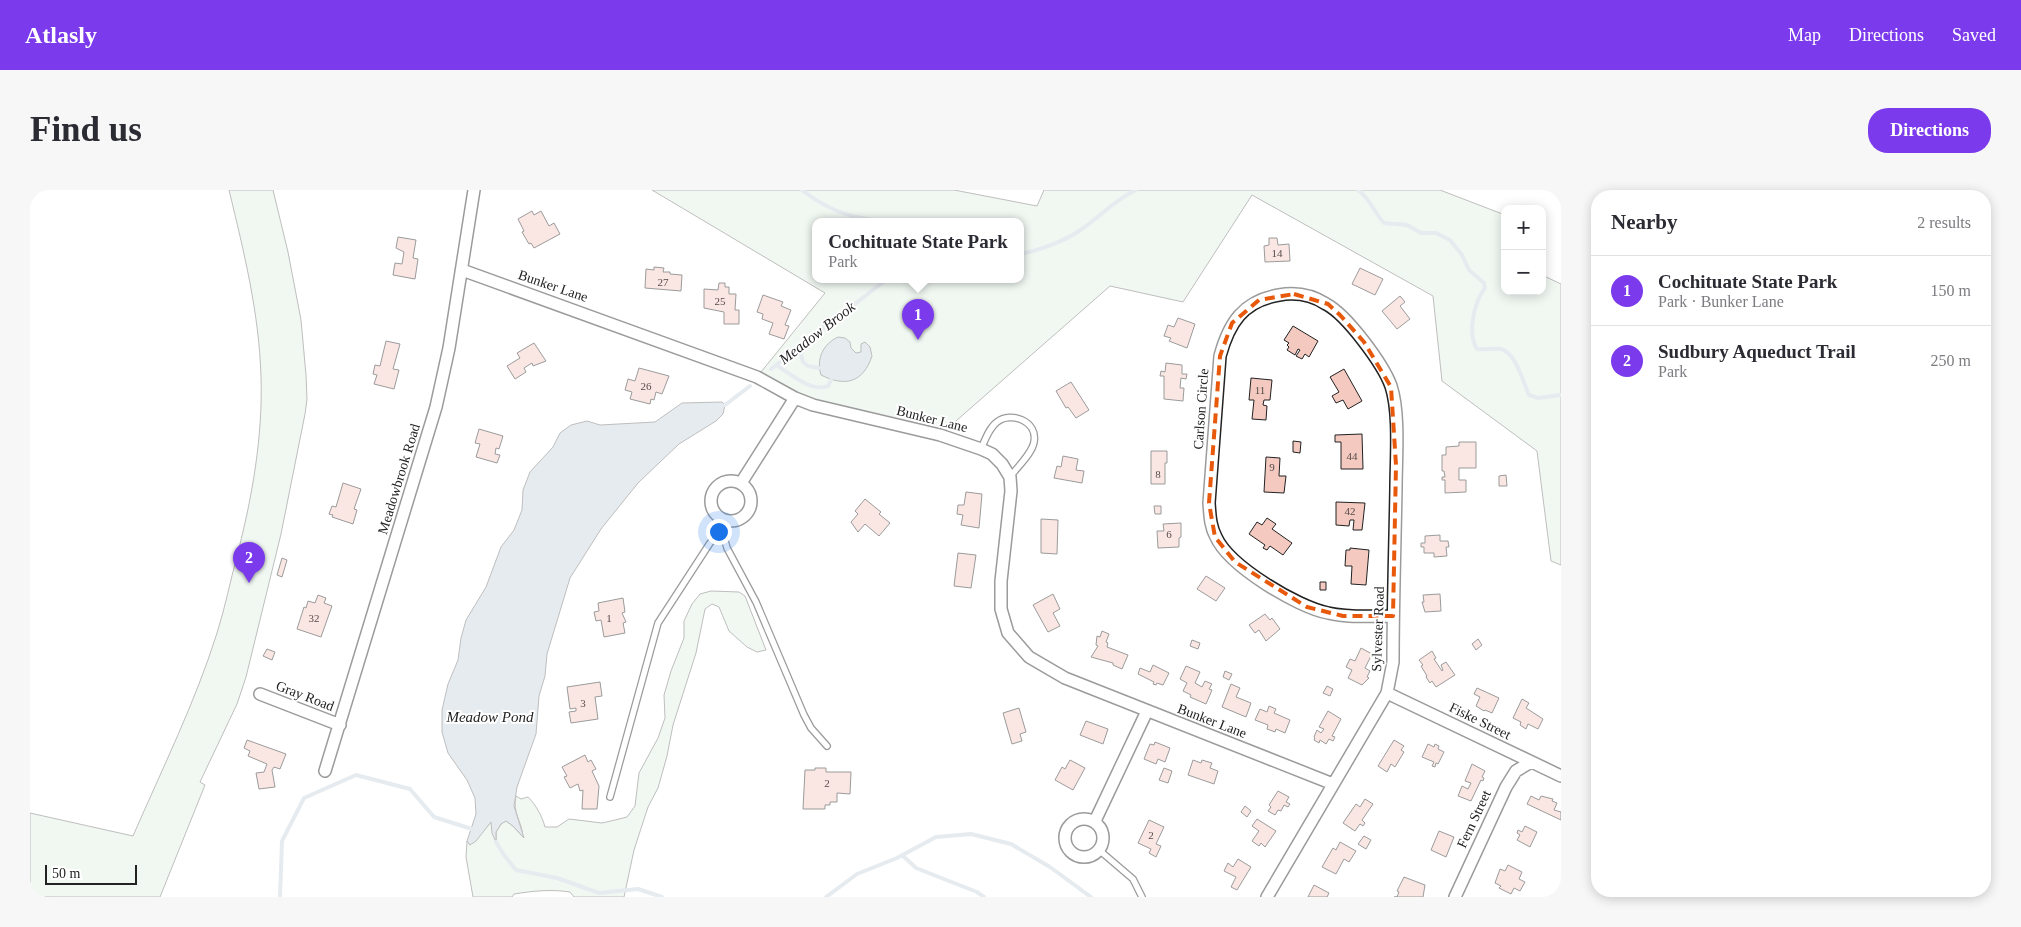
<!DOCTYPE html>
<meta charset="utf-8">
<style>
body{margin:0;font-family:Georgia,serif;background:#f7f7f7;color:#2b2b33}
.controls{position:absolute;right:15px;top:15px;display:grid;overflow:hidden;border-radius:10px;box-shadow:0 2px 12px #0003}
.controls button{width:45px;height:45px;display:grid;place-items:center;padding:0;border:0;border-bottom:1px solid #e1e1e2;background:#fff;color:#2b2b33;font:25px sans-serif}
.scale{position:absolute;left:15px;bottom:12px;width:92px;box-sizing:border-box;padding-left:5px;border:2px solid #222;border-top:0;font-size:14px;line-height:18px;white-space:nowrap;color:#222;-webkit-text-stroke:4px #fff;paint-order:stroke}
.you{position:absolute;left:688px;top:341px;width:18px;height:18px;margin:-12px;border:4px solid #fff;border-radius:50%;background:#1a73e8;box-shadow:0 0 0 8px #1a73e833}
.badge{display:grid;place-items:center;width:32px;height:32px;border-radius:50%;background:#7c3aed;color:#fff;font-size:16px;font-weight:700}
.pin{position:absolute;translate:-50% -41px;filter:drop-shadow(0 1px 2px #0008)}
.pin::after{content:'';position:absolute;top:26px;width:18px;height:15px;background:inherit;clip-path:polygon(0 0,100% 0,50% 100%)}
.popup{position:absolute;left:782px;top:28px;width:212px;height:65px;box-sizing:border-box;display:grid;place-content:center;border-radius:10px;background:#fff;filter:drop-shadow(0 1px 4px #0005);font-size:16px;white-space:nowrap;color:#7c7c81}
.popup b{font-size:19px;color:#2b2b33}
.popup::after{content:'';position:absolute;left:50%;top:100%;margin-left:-10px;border:10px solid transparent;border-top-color:#fff}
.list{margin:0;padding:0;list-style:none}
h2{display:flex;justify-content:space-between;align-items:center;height:65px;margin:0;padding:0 20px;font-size:21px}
h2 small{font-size:16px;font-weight:400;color:#7c7c81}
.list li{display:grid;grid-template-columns:32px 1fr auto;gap:15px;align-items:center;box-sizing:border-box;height:70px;padding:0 20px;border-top:1px solid #e1e1e2}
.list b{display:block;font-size:19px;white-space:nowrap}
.list p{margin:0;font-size:16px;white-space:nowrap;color:#7c7c81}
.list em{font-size:16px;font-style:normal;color:#7c7c81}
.map{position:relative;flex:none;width:1531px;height:707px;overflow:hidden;border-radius:20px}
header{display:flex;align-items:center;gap:30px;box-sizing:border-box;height:70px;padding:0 25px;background:#7c3aed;color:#fff}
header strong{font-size:24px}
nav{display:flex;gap:28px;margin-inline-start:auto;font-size:18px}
.intro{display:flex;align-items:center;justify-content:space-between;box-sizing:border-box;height:120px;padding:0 30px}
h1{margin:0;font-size:35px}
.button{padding:12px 22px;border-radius:20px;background:#7c3aed;color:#fff;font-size:18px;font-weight:700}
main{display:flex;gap:30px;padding:0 30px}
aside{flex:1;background:#fff;border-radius:20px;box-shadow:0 2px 12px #0003}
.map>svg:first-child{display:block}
.green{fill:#e0efe3;stroke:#6f6f6f;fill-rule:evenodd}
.water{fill:#c7d3dd;stroke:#6f6f6f}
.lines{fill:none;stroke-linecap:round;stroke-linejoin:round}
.stream{stroke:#c7d3dd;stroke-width:4}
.building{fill:#f3c9c0;stroke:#222}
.service-casing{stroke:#222;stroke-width:8}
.minor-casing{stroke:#222;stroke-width:14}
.service{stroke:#fff;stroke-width:5.5}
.minor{stroke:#fff;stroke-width:11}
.marked{fill:none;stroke:#e8590c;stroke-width:4;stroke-dasharray:10 6;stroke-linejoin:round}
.labels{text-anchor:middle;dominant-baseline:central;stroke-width:4;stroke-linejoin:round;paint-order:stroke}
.number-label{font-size:11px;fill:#564c4a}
.street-label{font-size:14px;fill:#222;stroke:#fff}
.water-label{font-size:15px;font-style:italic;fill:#222;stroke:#fff}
</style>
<header>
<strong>Atlasly</strong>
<nav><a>Map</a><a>Directions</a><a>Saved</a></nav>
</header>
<div class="intro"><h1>Find us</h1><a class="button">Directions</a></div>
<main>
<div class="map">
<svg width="1531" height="707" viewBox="0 0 1531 707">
<rect width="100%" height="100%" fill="#fff"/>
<path class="green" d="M 199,0 L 243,0 L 258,62 L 271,130 L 276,185 L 277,209 L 275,224 L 251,344 L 216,487 L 207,514 L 170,592 L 175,595 L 130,707 L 0,707 L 0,623 L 103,646 C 132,579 165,513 187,443 C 195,418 200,392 207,366 C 222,308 233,247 231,186 C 229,123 214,62 199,0 Z
M 622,0 L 924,0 L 1007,16 L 1014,0 L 1410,0 L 1475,25 L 1475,101 L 1512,101 L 1512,85 L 1531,94 L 1531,375 L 1521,371 L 1507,261 L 1412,191 L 1403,106 L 1222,5 L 1153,112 L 1080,96 L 910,245 L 800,221 L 727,187 L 795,103 ZM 786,31 L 990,31 L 990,89 L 786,89 Z
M 681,401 L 709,402 L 715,406 L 736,460 L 727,462 L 717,457 L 699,441 L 689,417 L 682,414 L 675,419 L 666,463 L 643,535 L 637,566 L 628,598 L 618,617 L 604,660 L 594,707 L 544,707 L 540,702 C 521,699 503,701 484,704 L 482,707 L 443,707 L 436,667 L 437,651 L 440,655 L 462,631 L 466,650 L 466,642 L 471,634 L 476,631 L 483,636 L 493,647 C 492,631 482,623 486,606 L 491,609 L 498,607 C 506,615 512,626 515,637 L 527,637 L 539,629 L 572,633 L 585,630 L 597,627 L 605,616 L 609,583 L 628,548 L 635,528 L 634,505 L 641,481 L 654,448 L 654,431 L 662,414 L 670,404 Z"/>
<path class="water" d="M 808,147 L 815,148 L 820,152 L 821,158 L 826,163 L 831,162 L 831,154 L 835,152 L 840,157 L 842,166 C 833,193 815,197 791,185 C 786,169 793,154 808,147 Z
M 692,212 L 695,215 L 693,224 L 686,231 L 649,254 L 608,293 L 571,339 L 540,388 L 517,464 L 515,486 L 509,506 L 506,544 L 487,597 L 484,616 L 494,648 L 483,636 L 476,631 L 471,634 L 466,642 L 466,652 L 462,643 L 461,632 L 446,651 L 440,655 L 437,651 L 446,624 L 445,608 L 437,590 L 418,563 L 412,542 L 412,520 L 418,494 L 428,470 L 431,448 L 436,430 L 456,397 L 471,357 L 484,340 L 492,320 L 493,300 L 500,282 L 523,257 L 530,243 L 541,235 L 557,231 L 570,235 L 625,232 L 652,213 Z"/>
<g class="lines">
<path class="stream" d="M 772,0 C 787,12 804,21 822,26 C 830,28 838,29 846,31
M 1328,0 C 1342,11 1342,20 1354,33 L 1377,35 L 1391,43 L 1406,43 L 1420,50 L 1432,65 L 1439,80 L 1454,93 L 1455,98 C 1444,112 1437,144 1447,159 C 1454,160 1464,158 1471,159 C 1486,163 1493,192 1499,205 L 1508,208 L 1531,205
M 990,64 C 1007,61 1035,51 1049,41 C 1068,29 1084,10 1106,0
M 774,155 L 771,165 L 773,172 L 778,176 L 789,178
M 746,175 C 760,183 781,203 798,196 L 801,190
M 741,179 L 857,89
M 695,215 L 720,196
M 466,652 L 474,665 L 486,680 L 527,688 L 569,703 L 608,699 L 632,707
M 872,665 L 886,678 L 947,702 L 954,707
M 250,707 L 252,651 L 274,608 L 326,585 L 380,599 L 404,627 L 442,639
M 796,707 L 827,684 L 867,668 L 906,647 L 941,644 L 981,654 L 1020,677 L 1061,707"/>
</g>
<path class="building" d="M 502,21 L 504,25 L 511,21 L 519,36 L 524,33 L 530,44 L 504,58 L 501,53 L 499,54 L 492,42 L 494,41 L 488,29 Z
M 368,47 L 386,50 L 383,68 L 388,69 L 385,89 L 363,85 L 365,73 L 372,74 L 374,62 L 366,58 Z
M 1239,48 L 1247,48 L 1248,55 L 1259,54 L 1260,71 L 1235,72 L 1234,56 L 1239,55 Z
M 624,77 L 634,78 L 633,82 L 640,82 L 640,84 L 652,85 L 651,101 L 615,98 L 616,79 L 624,80 Z
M 1330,78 L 1353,89 L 1345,105 L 1322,94 Z
M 689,93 L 695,93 L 695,97 L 699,97 L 699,104 L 706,104 L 705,120 L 709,120 L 709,134 L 694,134 L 694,122 L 674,118 L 674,99 L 688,100 Z
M 733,105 L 753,112 L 751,116 L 761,120 L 755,135 L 759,136 L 754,149 L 739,144 L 743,133 L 732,129 L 733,124 L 727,122 Z
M 1370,106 L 1375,112 L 1370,116 L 1380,129 L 1367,139 L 1352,121 Z
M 1148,128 L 1165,134 L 1157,158 L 1139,151 L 1141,148 L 1134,146 L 1138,135 L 1144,137 Z
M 1263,136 L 1288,151 L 1279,167 L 1275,164 L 1272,169 L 1266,166 L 1270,160 L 1268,159 L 1265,165 L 1257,160 L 1259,157 L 1257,155 L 1259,153 L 1254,150 Z
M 356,151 L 370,154 L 363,179 L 369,180 L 364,199 L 344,194 L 347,185 L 343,184 L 345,175 L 350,176 Z
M 504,153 L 516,171 L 503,176 L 502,173 L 494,178 L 496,182 L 485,189 L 477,176 L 490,168 L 487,163 Z
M 1136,173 L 1152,175 L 1152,184 L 1157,184 L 1156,189 L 1151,188 L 1150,198 L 1154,198 L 1153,211 L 1134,209 L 1134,186 L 1130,186 L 1131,181 L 1135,182 Z
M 609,178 L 639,186 L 632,204 L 626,202 L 624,210 L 621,209 L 620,214 L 600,209 L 602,202 L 595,200 L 598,189 L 605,191 Z
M 1314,179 L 1332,211 L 1318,219 L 1313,210 L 1306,213 L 1302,206 L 1309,202 L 1300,187 Z
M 1221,188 L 1242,190 L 1240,210 L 1234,210 L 1233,215 L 1237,216 L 1236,230 L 1222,229 L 1224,210 L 1219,210 Z
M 1041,192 L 1059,220 L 1046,228 L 1038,217 L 1036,218 L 1026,201 Z
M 449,239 L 473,246 L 469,259 L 466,258 L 465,264 L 470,265 L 467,273 L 446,267 L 450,254 L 445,253 Z
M 1332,244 L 1333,279 L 1311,279 L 1311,252 L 1305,252 L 1305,245 Z
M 1263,251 L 1271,252 L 1270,263 L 1263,262 Z
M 1429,252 L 1446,252 L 1446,278 L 1429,278 L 1429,290 L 1436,290 L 1436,302 L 1415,303 L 1415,290 L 1412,290 L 1412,287 L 1415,287 L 1414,281 L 1412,281 L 1412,265 L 1416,265 L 1416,257 L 1429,256 Z
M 1121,261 L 1137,261 L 1137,273 L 1135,273 L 1135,294 L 1121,294 Z
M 1033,266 L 1048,269 L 1046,280 L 1054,281 L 1052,293 L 1024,288 L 1027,276 L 1031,277 Z
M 1236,267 L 1250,268 L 1249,286 L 1256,286 L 1254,303 L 1234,302 Z
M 1476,285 L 1477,296 L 1469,296 L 1469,286 Z
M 313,293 L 331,299 L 324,319 L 327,320 L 323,334 L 302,327 L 303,325 L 299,324 L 302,316 L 306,317 Z
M 936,302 L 952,304 L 949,338 L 931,335 L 933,325 L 927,324 L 928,315 L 934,315 Z
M 835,309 L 851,322 L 849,324 L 860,333 L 849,346 L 835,334 L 828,342 L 821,332 L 828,324 L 825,321 Z
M 1306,312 L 1335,313 L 1332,340 L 1323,340 L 1324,330 L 1320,330 L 1319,336 L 1306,335 Z
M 1124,316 L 1131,316 L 1131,324 L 1125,324 Z
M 1237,328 L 1246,334 L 1242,339 L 1262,353 L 1253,365 L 1240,356 L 1237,360 L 1233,358 L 1235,355 L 1219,344 L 1227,332 L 1232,335 Z
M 1011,329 L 1028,330 L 1027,364 L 1011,363 Z
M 1151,333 L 1151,347 L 1149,348 L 1149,357 L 1128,358 L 1127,341 L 1134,341 L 1133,334 Z
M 1410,345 L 1410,351 L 1418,351 L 1419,357 L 1416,357 L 1417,366 L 1404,367 L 1404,363 L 1394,363 L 1394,357 L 1391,357 L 1391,353 L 1395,353 L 1395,346 Z
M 1320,358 L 1339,360 L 1336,395 L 1321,394 L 1322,376 L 1315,376 L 1316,360 L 1320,360 Z
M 928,363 L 946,365 L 941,398 L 924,396 Z
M 252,368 L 257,370 L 252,387 L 247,385 Z
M 1176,386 L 1195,398 L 1186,411 L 1167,399 Z
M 1290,392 L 1296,392 L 1296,400 L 1290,400 Z
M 1023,404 L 1030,419 L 1023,423 L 1030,436 L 1018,442 L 1003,415 Z
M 1410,404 L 1411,421 L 1395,422 L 1392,412 L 1394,412 L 1393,405 Z
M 288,405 L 296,408 L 294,413 L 302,416 L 291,447 L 267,439 L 274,417 L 276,418 L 278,411 L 285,413 Z
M 593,408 L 595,422 L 592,423 L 596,432 L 593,433 L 595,443 L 574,447 L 571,430 L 566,431 L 564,422 L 569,421 L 568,413 Z
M 1235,424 L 1240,430 L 1242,428 L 1250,439 L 1236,451 L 1229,440 L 1225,443 L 1219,435 Z
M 1072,441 L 1079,444 L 1076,452 L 1078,453 L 1077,457 L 1098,465 L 1092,479 L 1083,475 L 1083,473 L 1061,467 L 1068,456 L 1066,455 L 1067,446 L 1070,447 Z
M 1448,449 L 1452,455 L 1446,460 L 1442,454 Z
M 1162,450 L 1170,453 L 1168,459 L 1160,456 Z
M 1331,458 L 1342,464 L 1335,478 L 1340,481 L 1337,487 L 1339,488 L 1332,495 L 1318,488 L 1322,480 L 1316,477 L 1320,469 L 1325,471 Z
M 237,459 L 245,462 L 242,470 L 233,466 Z
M 1402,461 L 1406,468 L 1404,469 L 1412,481 L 1413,480 L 1411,475 L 1416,472 L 1425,485 L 1406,497 L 1402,491 L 1400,493 L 1396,487 L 1397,486 L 1391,476 L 1393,475 L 1389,470 Z
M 1123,475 L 1139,483 L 1133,495 L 1127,493 L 1126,495 L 1123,494 L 1124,492 L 1108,484 L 1110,478 L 1120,482 Z
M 1156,476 L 1170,482 L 1165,493 L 1172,497 L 1175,491 L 1182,494 L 1179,499 L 1182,500 L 1176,514 L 1160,507 L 1161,505 L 1153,501 L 1157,493 L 1150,489 Z
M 1195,481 L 1202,484 L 1199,490 L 1193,487 Z
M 570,492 L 572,506 L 565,507 L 568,529 L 541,533 L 539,522 L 546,521 L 546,518 L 540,519 L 537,497 Z
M 1201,494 L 1210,498 L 1206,507 L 1221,513 L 1216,527 L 1192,517 Z
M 1297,496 L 1303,499 L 1300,506 L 1293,503 Z
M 1447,498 L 1469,508 L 1462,523 L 1455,520 L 1454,521 L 1446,516 L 1450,507 L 1444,504 Z
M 1492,509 L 1499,513 L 1496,518 L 1513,529 L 1508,539 L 1498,534 L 1496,539 L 1490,535 L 1491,532 L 1483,528 Z
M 1239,516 L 1246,519 L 1244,523 L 1260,530 L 1255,543 L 1246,539 L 1245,542 L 1237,539 L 1238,535 L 1225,530 L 1230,519 L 1237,522 Z
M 989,518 L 996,542 L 990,544 L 992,551 L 982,554 L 973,523 Z
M 1298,521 L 1311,529 L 1302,546 L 1305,547 L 1303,551 L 1299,549 L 1296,554 L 1290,550 L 1289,553 L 1284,550 L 1285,548 L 1284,547 L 1287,540 L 1291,543 L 1294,539 L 1289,537 Z
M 1056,531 L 1078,539 L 1073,554 L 1050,545 Z
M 217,550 L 256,564 L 250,579 L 244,577 L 242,580 L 245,597 L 229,599 L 226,583 L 234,582 L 237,574 L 218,566 L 220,561 L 214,558 Z
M 1364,550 L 1374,556 L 1371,560 L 1374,562 L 1365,577 L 1361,574 L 1357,582 L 1348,576 Z
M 1125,552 L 1140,558 L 1135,572 L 1128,569 L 1126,574 L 1114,569 L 1120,554 L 1124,555 Z
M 1398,554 L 1404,557 L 1405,554 L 1409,556 L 1408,559 L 1414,562 L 1408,574 L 1406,573 L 1405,577 L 1402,576 L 1404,572 L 1392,567 Z
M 555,565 L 558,572 L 561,570 L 566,579 L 562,581 L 569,596 L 567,619 L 552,619 L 553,600 L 550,601 L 548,594 L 540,598 L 534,587 L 537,586 L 532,577 Z
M 1040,570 L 1055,578 L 1043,600 L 1025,590 L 1032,577 L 1035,579 Z
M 1163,570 L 1171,573 L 1172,570 L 1182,573 L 1180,578 L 1188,581 L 1184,594 L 1158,585 Z
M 1442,574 L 1455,581 L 1452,587 L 1454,588 L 1453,591 L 1451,590 L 1441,611 L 1428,606 L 1432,596 L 1438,599 L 1441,593 L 1435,591 Z
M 785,578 L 796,578 L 796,582 L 821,582 L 820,604 L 807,603 L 807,612 L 800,612 L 800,615 L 795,615 L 795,619 L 773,619 L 775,580 L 785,580 Z
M 1134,578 L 1142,581 L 1138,593 L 1129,590 Z
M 1248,601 L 1259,607 L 1256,612 L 1260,614 L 1258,617 L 1254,615 L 1251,621 L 1248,620 L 1245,625 L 1238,621 L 1241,617 L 1239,615 Z
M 1501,606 L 1509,610 L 1511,606 L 1523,609 L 1522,611 L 1527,613 L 1524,620 L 1531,622 L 1531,630 L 1497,614 Z
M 1335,609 L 1343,614 L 1332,630 L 1335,633 L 1333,636 L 1330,634 L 1325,641 L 1313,633 L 1326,614 L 1330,617 Z
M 1215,616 L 1221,621 L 1217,627 L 1211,622 Z
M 1227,629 L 1246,641 L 1235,657 L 1231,653 L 1229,656 L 1222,651 L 1229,641 L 1222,636 Z
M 1119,630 L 1134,637 L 1126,654 L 1131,656 L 1126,667 L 1119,663 L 1121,659 L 1108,653 Z
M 1495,636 L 1507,642 L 1500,657 L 1487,650 L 1490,645 L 1487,643 L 1488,640 L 1492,642 Z
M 1409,641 L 1424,647 L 1416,667 L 1401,660 Z
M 1334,646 L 1341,650 L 1336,659 L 1328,654 Z
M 1310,652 L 1326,661 L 1319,672 L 1314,669 L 1306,684 L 1292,677 L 1303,658 L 1306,660 Z
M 1208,669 L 1221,677 L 1207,700 L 1201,697 L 1206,687 L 1194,681 L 1198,673 L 1203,677 Z
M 1478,675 L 1492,682 L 1489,689 L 1495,692 L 1490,701 L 1484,698 L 1481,704 L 1469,698 L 1471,696 L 1465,693 L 1470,679 L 1475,681 Z
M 1374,687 L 1395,695 L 1393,707 L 1364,707 L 1367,707 L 1369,702 L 1367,701 Z
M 1284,695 L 1299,703 L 1297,707 L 1278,707 Z"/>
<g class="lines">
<defs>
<path id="service" d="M 951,259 C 955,250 959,238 967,232 C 981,221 1008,231 1004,252 C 1002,264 987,277 980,287
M 692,340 L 697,358 L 726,412 L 774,525 L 781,538 L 797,556
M 580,607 L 628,433 L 680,353 L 692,340 L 695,330
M 1069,660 L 1103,689 L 1112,707"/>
<path id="minor" d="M 432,80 L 727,187 L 765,208 L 783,215 L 910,245 L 951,259 L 962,264 L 972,274 L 980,287 L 981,301 L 971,391 L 971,419 L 978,443 L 999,467 L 1035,488 L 1303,594
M681 311a20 20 0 1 1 40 0a20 20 0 1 1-40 0Z
M 711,293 L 765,208
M 1357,503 L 1531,586
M 230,504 L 310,535
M 295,581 L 406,217 L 419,158 L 444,0
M1035 648a19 19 0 1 1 38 0a19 19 0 1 1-38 0Z
M 1065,631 L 1117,521
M 1237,707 L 1357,503 L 1363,472 C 1363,414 1365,356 1366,298 C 1366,270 1370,223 1361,196 C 1353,174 1317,125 1296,114 C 1282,105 1266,102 1249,105 C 1213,111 1199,133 1190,166 L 1179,313 C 1180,325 1180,336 1186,347 C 1199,376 1267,417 1298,423 C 1319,428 1341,426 1363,426
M 1425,707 L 1476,597 L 1486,581 L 1501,572"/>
</defs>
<use href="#service" class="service-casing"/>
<use href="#minor" class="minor-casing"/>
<use href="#service" class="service"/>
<use href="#minor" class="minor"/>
</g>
<path d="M0 0H1531V707H0ZM 1264,104 L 1298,114 L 1310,125 L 1334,152 L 1361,197 L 1366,275 L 1363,426 L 1313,426 L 1277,417 L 1205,372 L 1185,347 L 1179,313 L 1190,166 L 1202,133 L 1229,110 Z" fill="#fff" fill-opacity=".55" fill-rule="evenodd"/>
<path class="marked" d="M 1264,104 L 1298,114 L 1310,125 L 1334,152 L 1361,197 L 1366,275 L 1363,426 L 1313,426 L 1277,417 L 1205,372 L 1185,347 L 1179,313 L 1190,166 L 1202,133 L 1229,110 Z"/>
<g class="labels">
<g class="number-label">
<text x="1247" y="63">14</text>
<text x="633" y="92">27</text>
<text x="690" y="111">25</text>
<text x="616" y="196">26</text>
<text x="1230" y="200">11</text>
<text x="1322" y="266">44</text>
<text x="1242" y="277">9</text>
<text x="1128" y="284">8</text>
<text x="1320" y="321">42</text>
<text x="1139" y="344">6</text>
<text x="284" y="428">32</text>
<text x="579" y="428">1</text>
<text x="553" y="513">3</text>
<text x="797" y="593">2</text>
<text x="1121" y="645">2</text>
</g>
<g class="street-label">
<text transform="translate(523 96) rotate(19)">Bunker Lane</text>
<text transform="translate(1171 219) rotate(-86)">Carlson Circle</text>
<text transform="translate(902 229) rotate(14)">Bunker Lane</text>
<text transform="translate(369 289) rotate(-73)">Meadowbrook Road</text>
<text transform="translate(1348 439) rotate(-88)">Sylvester Road</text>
<text transform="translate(275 506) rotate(21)">Gray Road</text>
<text transform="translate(1182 531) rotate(21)">Bunker Lane</text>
<text transform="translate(1450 531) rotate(26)">Fiske Street</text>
<text transform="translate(1444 629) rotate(-65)">Fern Street</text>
</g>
<g class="water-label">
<text transform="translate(787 143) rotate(-38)">Meadow Brook</text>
<text x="460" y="527">Meadow Pond</text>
</g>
</g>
</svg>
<div class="controls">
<button>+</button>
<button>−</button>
</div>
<div class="scale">50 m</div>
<div class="you"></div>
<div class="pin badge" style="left:888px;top:150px">1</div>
<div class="popup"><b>Cochituate State Park</b>Park</div>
<div class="pin badge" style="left:219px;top:393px">2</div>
</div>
<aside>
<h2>Nearby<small>2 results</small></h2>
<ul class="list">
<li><span class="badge">1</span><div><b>Cochituate State Park</b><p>Park · Bunker Lane</p></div><em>150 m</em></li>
<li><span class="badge">2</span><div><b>Sudbury Aqueduct Trail</b><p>Park</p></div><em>250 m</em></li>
</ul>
</aside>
</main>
